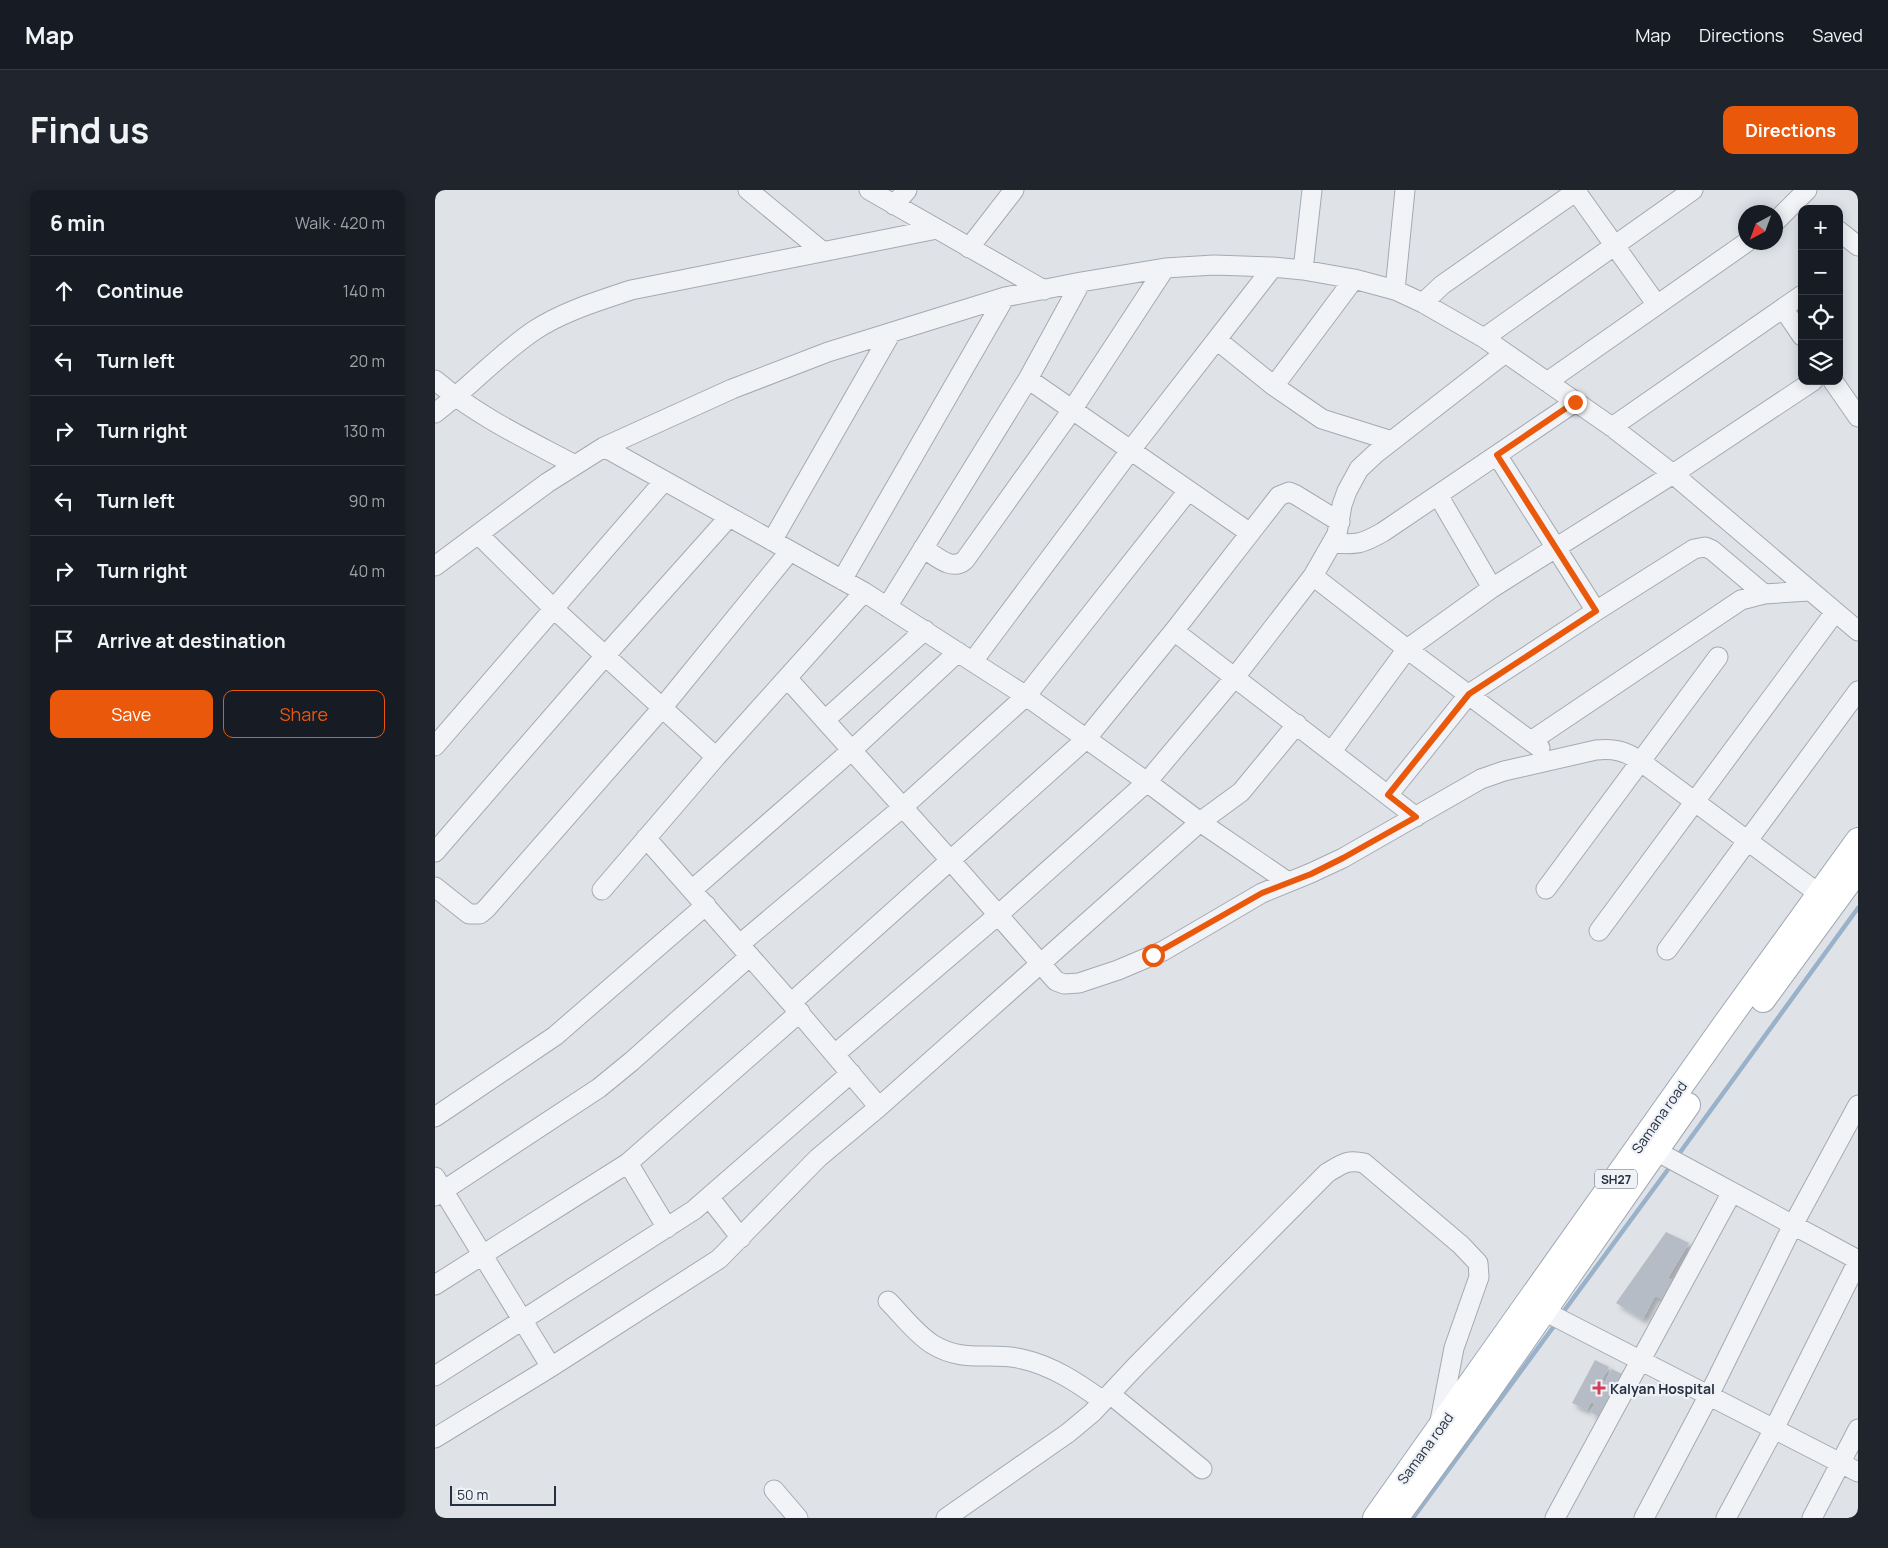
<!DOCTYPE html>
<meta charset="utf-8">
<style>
body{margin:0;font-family:Manrope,sans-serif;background:#20242c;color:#f1f3f6}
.controls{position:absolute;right:15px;top:15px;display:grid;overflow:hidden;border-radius:10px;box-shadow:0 2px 12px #0003}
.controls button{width:45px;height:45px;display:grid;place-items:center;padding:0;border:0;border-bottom:1px solid #363941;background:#171b24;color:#f1f3f6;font:25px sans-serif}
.compass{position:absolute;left:1303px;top:15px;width:45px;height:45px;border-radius:50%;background:#171b24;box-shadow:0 2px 12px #0003;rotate:221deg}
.scale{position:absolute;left:15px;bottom:12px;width:106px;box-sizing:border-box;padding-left:5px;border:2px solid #273040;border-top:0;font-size:14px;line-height:18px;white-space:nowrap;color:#273040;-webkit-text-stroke:4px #eef1f6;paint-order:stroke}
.stop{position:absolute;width:15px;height:15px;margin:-11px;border:4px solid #ea580c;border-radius:50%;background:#fff}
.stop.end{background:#ea580c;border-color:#fff;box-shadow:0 1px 5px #0008}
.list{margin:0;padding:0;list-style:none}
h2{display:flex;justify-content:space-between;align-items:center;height:65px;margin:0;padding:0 20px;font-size:21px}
h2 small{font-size:16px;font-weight:400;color:#9ea1a6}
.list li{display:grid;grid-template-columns:32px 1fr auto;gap:15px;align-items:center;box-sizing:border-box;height:70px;padding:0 20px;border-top:1px solid #363941}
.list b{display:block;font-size:19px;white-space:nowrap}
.list em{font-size:16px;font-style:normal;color:#9ea1a6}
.actions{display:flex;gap:10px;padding:15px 20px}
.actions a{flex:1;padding:11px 0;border:1px solid #ea580c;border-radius:10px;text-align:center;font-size:18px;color:#ea580c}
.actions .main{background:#ea580c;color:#fff}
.icon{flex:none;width:28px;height:28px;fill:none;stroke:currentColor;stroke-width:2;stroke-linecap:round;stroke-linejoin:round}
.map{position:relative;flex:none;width:1423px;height:1328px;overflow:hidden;border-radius:10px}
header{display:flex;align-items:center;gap:30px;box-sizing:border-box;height:70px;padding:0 25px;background:#171b24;border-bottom:1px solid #363941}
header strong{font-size:24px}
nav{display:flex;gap:28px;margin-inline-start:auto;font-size:18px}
.intro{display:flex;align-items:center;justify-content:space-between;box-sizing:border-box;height:120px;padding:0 30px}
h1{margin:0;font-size:35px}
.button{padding:12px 22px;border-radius:10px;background:#ea580c;color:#fff;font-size:18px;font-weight:700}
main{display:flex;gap:30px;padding:0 30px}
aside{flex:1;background:#171b24;border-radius:10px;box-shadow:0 2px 12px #0003}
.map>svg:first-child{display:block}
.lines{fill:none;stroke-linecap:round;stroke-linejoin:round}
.stream{stroke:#99b1c9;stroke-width:4.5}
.building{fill:#b6bcc5;filter:url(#shadow)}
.minor-casing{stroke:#a4aab2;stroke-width:21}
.major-casing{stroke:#9ea7b4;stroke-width:26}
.minor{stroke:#f2f3f7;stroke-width:19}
.major{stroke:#fff;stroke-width:24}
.route{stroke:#ea580c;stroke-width:6}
.poi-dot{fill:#d04158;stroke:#eef1f6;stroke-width:2}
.labels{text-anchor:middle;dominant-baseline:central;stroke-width:4.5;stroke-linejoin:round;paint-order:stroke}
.shield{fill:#eef1f6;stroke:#636a77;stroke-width:1}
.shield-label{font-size:12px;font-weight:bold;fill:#273040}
.street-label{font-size:14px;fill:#273040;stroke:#eef1f6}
.poi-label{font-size:14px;font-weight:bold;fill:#273040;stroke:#eef1f6;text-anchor:start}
</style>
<header>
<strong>Map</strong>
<nav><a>Map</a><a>Directions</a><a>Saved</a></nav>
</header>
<div class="intro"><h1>Find us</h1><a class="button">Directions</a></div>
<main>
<aside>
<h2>6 min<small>Walk · 420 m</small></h2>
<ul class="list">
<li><svg class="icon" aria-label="ahead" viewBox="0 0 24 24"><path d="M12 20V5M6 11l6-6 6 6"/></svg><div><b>Continue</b></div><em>140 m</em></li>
<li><svg class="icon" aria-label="left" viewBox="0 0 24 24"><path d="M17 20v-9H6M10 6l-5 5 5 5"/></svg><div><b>Turn left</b></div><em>20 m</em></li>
<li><svg class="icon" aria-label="right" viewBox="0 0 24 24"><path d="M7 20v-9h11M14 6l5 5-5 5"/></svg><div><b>Turn right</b></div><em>130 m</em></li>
<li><svg class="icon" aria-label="left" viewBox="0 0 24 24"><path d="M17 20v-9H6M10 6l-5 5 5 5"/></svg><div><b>Turn left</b></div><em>90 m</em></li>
<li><svg class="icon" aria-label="right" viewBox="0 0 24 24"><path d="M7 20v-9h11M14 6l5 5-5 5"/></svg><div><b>Turn right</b></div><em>40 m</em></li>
<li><svg class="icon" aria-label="arrive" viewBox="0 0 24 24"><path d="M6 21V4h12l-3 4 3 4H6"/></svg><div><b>Arrive at destination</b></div></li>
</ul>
<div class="actions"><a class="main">Save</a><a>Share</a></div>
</aside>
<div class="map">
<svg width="1423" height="1328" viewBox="0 0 1423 1328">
<defs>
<filter id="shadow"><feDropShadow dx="4.5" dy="4.5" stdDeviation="2.5" flood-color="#0004"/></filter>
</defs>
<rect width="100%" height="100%" fill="#dfe3e8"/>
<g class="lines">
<path class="stream" d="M 1241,968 L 1423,718
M 1126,1125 L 1237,974
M 978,1328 L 1122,1132"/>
</g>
<path class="building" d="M 1231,1042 L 1254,1053 L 1233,1088 L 1241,1092 L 1230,1110 L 1220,1106 L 1208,1129 L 1181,1113 Z
M 1160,1170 L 1174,1177 L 1167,1190 L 1170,1192 L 1177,1179 L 1191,1186 L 1168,1229 L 1155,1222 L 1160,1214 L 1156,1212 L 1152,1220 L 1137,1213 Z"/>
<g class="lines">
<defs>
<path id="minor" d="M 313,0 L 387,61
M 434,0 L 609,100
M 1140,0 L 1222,115
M 459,15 L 472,0
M 1340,32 L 1372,0
M 1404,41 L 1423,56
M 534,58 L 579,0
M 868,80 L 877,0
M 960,100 L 970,0
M 988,113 L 1007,95 L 1143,0
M 1348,118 L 1367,146
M 1049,148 L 1258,0
M 782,150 L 839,196 L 887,229 L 957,251
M 593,189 L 815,343
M 0,190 C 42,226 91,249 140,275
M 1398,191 L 1423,227
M 1112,192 L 1312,52
M 839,196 L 919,89
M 0,223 C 35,197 64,164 100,140 C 129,121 164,111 196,100 L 502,39
M 1177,237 L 1367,105
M 169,257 L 429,402 L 591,506 L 712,592 L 765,632 L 853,692
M 1062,265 L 1161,421
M 1003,305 L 1057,398
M 44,345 L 119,419 L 281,567
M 337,351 L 456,143
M 898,353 C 922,355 927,354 948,342 L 1140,212
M 488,358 C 501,366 517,382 530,370 L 637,220 L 730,78
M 0,376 L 112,293 L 169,257 L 297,199 L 393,162 L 570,107 L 646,92 L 730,78 L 779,75 L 838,77 L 868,80 L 919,89 L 960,100 L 988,113 L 1049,148 L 1177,237 L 1238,284 L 1423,441
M 878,386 L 972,459 L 1105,558
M 407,390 L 570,107
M 452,417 L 593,189 L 646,92
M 739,441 L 981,627
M 538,471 L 695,261 L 838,77
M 352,488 L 516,671 L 606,774 L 621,791 L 629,794 L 644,793 L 683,780 L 728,761 L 827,703 L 876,683 L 908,668 L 1046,589 L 1069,581 L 1161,560 C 1179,558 1190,561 1205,571 L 1395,712
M 390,530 L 490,440
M 1096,551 L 1306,410 L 1329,404 L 1374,401
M 0,556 L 229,291
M 897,561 L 972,459 L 1057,398 L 1238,284 L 1378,191
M 953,605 L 1034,504 L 1161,421 L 1259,359 L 1270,357 L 1277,360 L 1329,404
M 211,648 L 356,813 L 444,917
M 0,662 L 170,466 L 294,327
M 0,697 L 34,724 L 45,724 L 51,719 L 227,518 L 355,361
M 1111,699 L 1283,467
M 167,700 L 281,567 L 429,402
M 257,700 L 417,560 L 523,462
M 1164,741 L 1400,422
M 305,754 L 468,617 L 591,506 L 753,301
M 1232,760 L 1423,501
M 356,813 L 651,549 L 739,441 L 844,306 L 854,302 L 861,305 L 905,332
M 400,864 L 563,725 L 712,592 L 800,487 L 878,386 L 902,344 L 907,315 L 912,301 L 924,279 L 940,264 L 1070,163
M 0,927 L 120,846 L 271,715
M 1221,961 L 1423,1070
M 193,973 L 232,1038
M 0,987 L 116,1177
M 0,1006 L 164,898 L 197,871 L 315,766
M 274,1007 L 306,1048
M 0,1095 L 193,973 L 365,822
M 453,1111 C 467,1125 480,1143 497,1154 C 529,1174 555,1161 587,1169 C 618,1176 643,1193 668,1211
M 1098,1113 L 1109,1121 L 1423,1282
M 0,1186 L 259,1020 L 416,883
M 675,1204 L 767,1279
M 0,1248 L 116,1177 L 284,1069 L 383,968 L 444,917 L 765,632 L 806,602 L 862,534
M 339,1300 L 363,1328
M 511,1328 L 633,1243 L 657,1223 L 701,1176 L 892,983 C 907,974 912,969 929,973 L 1026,1055 L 1043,1073 L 1044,1087 L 1019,1158 L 1004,1236
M 1120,1328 L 1297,1002
M 1209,1328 L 1274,1205 L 1358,1035 L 1423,915
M 1291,1328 L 1339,1239 L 1423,1071
M 1377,1328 L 1423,1239"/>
<path id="major" d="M 1328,810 L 1423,680
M 940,1328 L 1290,834 L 1423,650
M 961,1328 L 1052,1203 L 1253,915"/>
</defs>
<use href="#minor" class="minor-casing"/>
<use href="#major" class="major-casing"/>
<use href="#minor" class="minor"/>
<use href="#major" class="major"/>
</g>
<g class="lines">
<path class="route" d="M 718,765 L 827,703 L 876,684 L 908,668 L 981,627 L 953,605 L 1034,504 L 1161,421 L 1062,265 L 1140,212"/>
</g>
<path class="poi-dot" d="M1161.5 1190.5h5v5h5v5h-5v5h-5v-5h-5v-5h5z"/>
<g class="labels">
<rect class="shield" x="1160" y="979.5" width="42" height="19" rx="4"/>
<g class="shield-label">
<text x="1181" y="989">SH27</text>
</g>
<g class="street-label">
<text transform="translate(1224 927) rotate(-55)">Samana road</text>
<text transform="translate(990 1258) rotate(-54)">Samana road</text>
</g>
<g class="poi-label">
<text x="1175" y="1198">Kalyan Hospital</text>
</g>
</g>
</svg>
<div class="controls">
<button>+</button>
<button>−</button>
<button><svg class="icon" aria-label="locate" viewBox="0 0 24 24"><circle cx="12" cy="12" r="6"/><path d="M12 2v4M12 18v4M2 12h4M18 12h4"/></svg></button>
<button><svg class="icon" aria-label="layers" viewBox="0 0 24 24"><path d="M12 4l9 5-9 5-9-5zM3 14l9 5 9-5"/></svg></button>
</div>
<svg class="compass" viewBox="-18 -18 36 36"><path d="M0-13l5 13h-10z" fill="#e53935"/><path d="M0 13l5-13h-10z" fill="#9ea1a6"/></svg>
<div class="scale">50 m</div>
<div class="stop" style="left:718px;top:765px"></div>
<div class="stop end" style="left:1140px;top:212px"></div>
</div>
</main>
